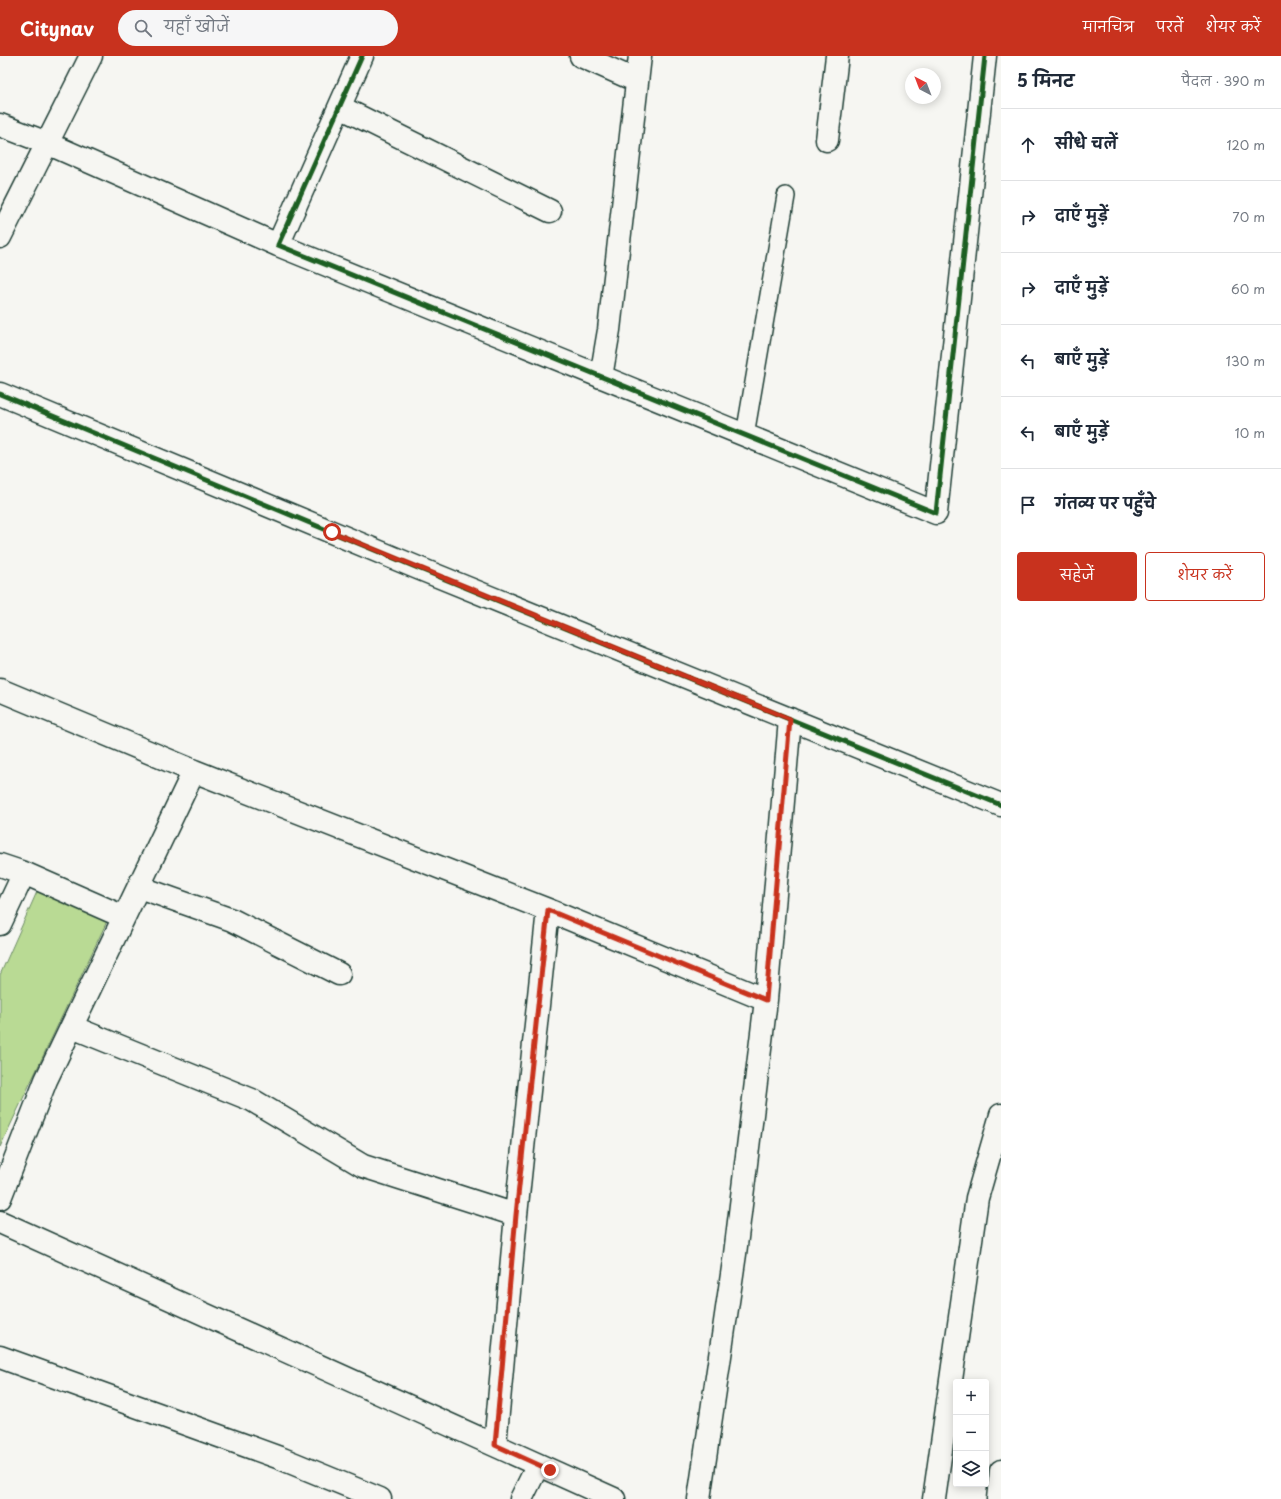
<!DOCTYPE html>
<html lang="hi">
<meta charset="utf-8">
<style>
body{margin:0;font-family:"Playpen Sans","Playpen Sans Deva",sans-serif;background:#f6f6f7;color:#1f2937}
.controls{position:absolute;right:12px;bottom:12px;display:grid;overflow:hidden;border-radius:4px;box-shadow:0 2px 10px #0003}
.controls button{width:36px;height:36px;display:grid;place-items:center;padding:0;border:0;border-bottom:1px solid #e0e1e3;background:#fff;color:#1f2937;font:20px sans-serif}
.compass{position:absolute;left:905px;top:12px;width:36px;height:36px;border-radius:50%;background:#fff;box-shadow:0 2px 10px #0003;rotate:318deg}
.stop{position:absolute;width:12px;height:12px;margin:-9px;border:3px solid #c8321e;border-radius:50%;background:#fff}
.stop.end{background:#c8321e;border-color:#fff;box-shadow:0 1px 4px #0008}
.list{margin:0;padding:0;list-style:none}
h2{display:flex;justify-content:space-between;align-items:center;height:52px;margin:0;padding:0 16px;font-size:17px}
h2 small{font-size:13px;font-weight:400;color:#747a83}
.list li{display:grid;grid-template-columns:26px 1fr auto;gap:12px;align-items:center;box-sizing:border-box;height:72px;padding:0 16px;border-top:1px solid #e0e1e3}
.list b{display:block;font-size:15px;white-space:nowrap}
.list em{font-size:13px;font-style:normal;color:#747a83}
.actions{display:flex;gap:8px;padding:12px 16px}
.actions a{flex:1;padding:9px 0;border:1px solid #c8321e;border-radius:4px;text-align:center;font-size:14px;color:#c8321e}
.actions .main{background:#c8321e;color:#fff}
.icon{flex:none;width:22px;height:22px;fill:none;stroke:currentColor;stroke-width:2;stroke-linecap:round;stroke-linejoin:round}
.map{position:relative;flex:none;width:1001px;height:1443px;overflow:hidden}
header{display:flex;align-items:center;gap:24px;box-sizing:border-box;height:56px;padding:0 20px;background:#c8321e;color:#fff}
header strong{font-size:19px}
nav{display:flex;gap:22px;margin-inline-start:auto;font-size:14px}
.search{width:280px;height:36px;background:#f6f6f7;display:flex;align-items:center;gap:10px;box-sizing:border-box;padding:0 14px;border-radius:22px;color:#747a83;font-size:15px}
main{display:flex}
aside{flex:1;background:#fff}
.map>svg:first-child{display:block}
.green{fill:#b9da94;stroke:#6c8c64}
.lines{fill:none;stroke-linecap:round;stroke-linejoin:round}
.service-casing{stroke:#1f3d34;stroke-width:20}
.minor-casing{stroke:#1f3d34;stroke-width:25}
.trunk-casing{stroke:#1f3d34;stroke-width:25}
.service{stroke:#f6f6f2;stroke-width:17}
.minor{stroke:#f6f6f2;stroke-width:22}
.trunk{stroke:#f6f6f2;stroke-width:22}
.cycleway-casing{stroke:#f6f6f2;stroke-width:8}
.cycleway{stroke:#1b5e20;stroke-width:5}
.route{stroke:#c8321e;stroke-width:5}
</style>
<header>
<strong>Citynav</strong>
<div class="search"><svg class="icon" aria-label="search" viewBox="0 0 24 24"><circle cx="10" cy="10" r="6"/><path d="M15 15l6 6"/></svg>यहाँ खोजें</div>
<nav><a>मानचित्र</a><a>परतें</a><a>शेयर करें</a></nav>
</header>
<main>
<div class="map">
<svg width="1001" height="1443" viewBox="0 0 1001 1443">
<rect width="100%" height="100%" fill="#f6f6f2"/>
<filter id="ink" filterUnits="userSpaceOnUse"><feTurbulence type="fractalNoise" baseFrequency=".025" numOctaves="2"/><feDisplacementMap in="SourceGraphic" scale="8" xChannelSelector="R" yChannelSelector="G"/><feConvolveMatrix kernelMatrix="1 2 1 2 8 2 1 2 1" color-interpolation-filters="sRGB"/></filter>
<g filter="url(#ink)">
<path class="green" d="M 40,829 L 109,861 L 0,1091 L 0,919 Z"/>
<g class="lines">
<defs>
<path id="service" d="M 745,379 L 786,140"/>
<path id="minor" d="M 362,0 L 278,189 L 936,457 L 985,0
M 581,0 L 637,25
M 340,51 L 550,155
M 0,69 L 47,87 L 278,189
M 827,84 L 837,0
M 0,181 L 91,0
M 601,321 L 609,274 L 640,0
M 0,338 L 418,512 L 1001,749
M 0,634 L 194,715 L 46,1024 L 0,1142
M 194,715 L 548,854 L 766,944
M 0,809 L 24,817
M 139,831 L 232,864 L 339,918
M 0,868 L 24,817 L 124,861
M 72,971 L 252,1044 L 363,1110 L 516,1159
M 0,1166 L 614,1443
M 0,1301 L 280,1402 L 380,1443
M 495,1389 L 516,1159 L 548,854
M 521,1443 L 538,1409
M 699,1443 L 735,1198 L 766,944 L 790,663
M 934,1443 L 977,1142 L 1001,1059"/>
<path id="trunk" d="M 998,1443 L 1001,1415"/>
</defs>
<use href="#service" class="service-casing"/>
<use href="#minor" class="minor-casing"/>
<use href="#trunk" class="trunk-casing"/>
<use href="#service" class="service"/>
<use href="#minor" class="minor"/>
<use href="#trunk" class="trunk"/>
<defs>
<path id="cycleway" d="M 362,0 L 278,189 L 936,457 L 985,0
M 0,338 L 418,512 L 1001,749"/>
</defs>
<use href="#cycleway" class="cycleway-casing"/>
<use href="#cycleway" class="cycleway"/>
</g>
</g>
<g class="lines" filter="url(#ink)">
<path class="route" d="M 332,476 L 790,663 L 766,944 L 548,854 L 516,1159 L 495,1389 L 550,1414"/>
</g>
</svg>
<div class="controls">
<button>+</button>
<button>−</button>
<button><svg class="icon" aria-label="layers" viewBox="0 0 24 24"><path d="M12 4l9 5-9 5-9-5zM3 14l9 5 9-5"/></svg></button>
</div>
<svg class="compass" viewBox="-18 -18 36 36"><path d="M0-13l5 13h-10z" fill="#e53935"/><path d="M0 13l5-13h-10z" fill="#747a83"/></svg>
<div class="stop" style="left:332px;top:476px"></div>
<div class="stop end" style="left:550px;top:1414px"></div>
</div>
<aside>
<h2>5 मिनट<small>पैदल · 390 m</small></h2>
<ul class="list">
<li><svg class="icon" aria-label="ahead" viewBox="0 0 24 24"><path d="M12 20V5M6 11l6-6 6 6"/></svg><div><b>सीधे चलें</b></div><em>120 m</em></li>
<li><svg class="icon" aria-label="right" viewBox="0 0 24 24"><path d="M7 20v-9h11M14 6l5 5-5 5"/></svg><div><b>दाएँ मुड़ें</b></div><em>70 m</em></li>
<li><svg class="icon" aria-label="right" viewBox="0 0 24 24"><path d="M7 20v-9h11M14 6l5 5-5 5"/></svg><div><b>दाएँ मुड़ें</b></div><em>60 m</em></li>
<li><svg class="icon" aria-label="left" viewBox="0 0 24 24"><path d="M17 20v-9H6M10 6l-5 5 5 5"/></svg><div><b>बाएँ मुड़ें</b></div><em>130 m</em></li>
<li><svg class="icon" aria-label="left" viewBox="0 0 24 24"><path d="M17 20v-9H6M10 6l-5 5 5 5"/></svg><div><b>बाएँ मुड़ें</b></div><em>10 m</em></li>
<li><svg class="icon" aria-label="arrive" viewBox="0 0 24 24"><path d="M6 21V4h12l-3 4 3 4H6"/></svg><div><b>गंतव्य पर पहुँचे</b></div></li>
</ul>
<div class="actions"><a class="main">सहेजें</a><a>शेयर करें</a></div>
</aside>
</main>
